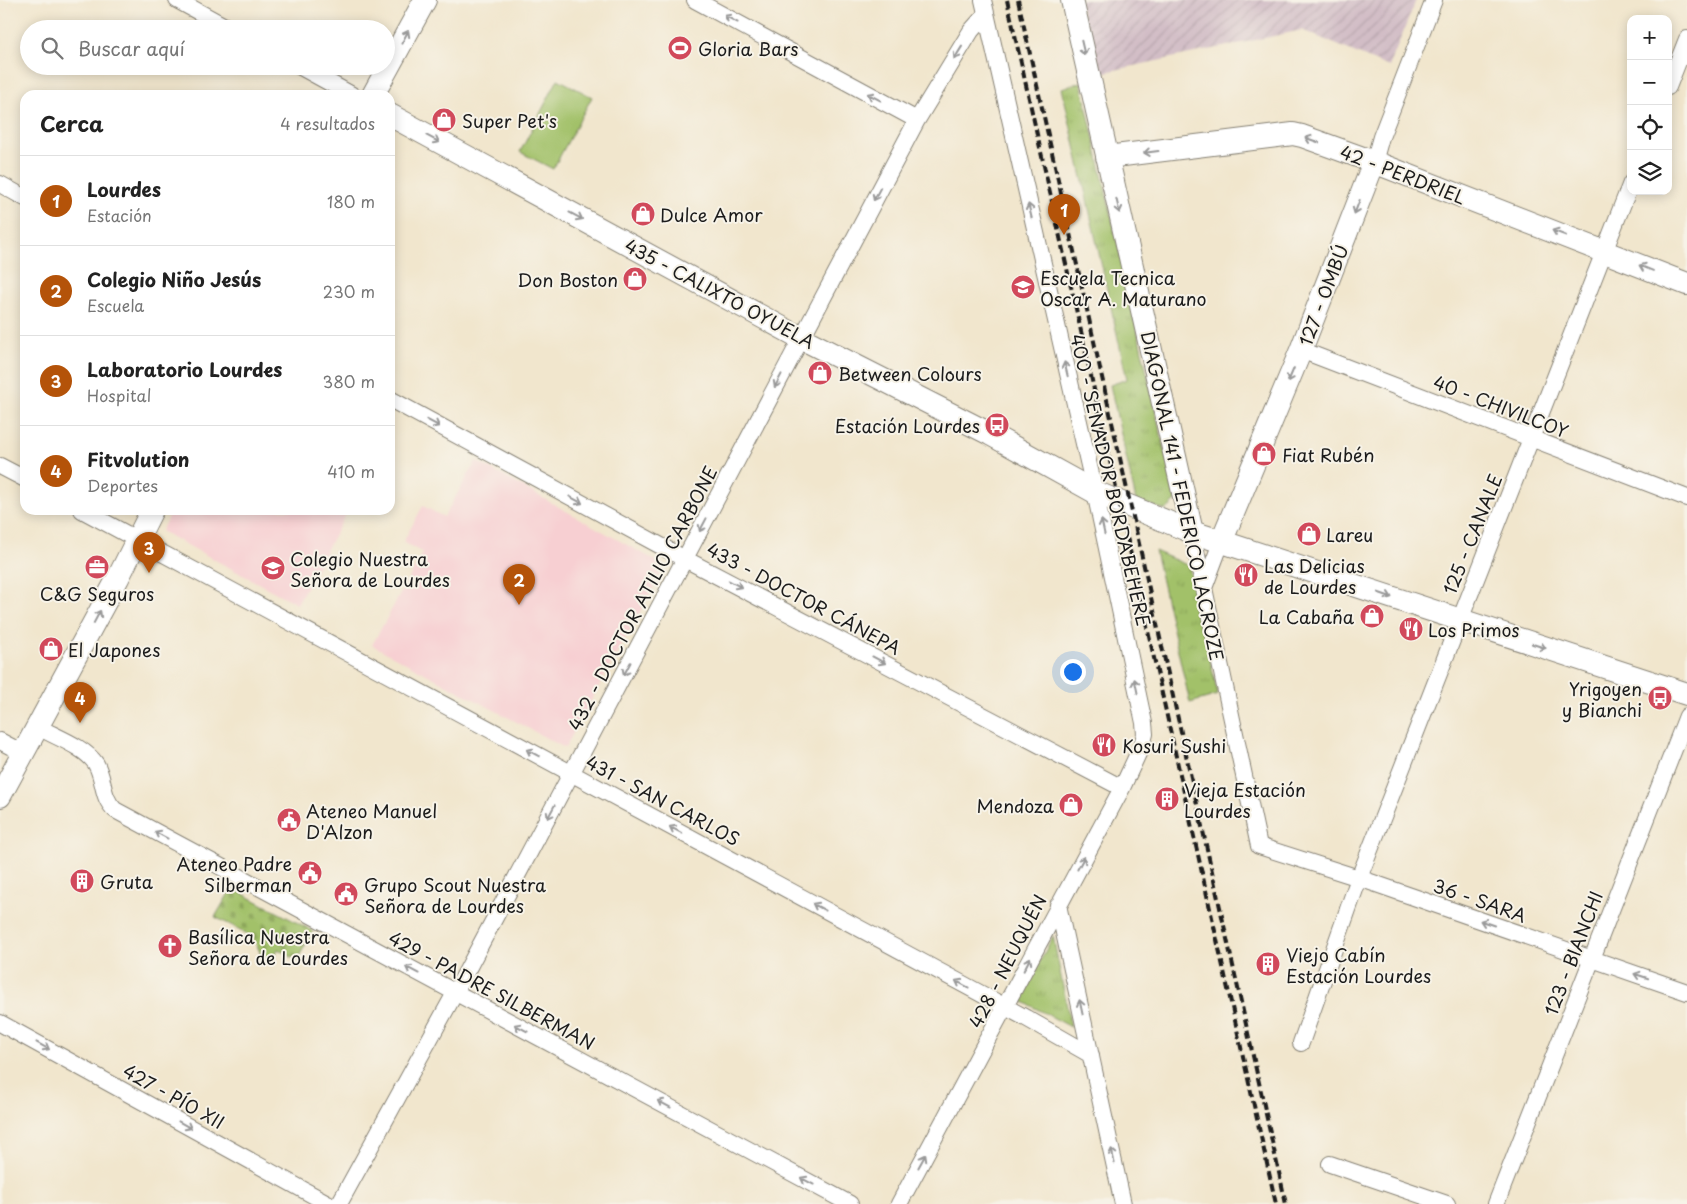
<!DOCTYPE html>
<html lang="es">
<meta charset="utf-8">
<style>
body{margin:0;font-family:"Playpen Sans",sans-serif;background:#f2f2f2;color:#222}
.controls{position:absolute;right:15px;top:15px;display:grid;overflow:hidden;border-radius:10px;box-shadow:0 2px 12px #0003}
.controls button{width:45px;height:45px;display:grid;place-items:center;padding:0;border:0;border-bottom:1px solid #e0e0e0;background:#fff;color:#222;font:25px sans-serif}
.you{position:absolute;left:1072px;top:671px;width:18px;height:18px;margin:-12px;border:4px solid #fff;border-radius:50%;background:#1a73e8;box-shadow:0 0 0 8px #1a73e833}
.badge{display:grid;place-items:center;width:32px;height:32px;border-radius:50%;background:#b45309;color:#fff;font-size:16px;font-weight:700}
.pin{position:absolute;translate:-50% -41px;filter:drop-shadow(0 1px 2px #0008)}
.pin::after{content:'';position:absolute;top:26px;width:18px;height:15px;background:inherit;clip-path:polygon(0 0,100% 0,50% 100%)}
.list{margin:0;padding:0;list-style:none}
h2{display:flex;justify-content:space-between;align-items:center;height:65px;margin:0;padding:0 20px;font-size:21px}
h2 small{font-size:16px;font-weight:400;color:#767676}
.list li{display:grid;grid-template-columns:32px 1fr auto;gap:15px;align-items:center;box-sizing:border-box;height:90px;padding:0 20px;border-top:1px solid #e0e0e0}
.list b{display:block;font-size:19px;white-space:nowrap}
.list p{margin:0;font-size:16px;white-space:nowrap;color:#767676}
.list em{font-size:16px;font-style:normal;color:#767676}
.icon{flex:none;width:28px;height:28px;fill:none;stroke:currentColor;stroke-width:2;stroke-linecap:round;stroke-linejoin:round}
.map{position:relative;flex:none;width:1687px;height:1204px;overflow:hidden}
.search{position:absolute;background:#fff;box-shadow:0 2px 12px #0003;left:20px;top:20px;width:375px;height:55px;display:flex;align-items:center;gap:12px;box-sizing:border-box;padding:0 18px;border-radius:28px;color:#767676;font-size:19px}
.panel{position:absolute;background:#fff;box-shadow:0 2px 12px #0003;left:20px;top:90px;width:375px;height:425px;border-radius:15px}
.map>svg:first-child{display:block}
.built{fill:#f7cfd2}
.industrial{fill:url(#industrial-furrows)}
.grass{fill:url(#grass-tufts);stroke:#5f6e42}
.cemetery{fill:url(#cemetery-stones);stroke:#5f6e42}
.garden{fill:#a2c169;stroke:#5f6e42}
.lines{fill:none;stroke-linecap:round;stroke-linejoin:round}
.street-casing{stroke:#868174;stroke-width:18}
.secondary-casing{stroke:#868174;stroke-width:24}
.street{stroke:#fff;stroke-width:16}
.secondary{stroke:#fff;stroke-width:22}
.rail{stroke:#1c1c1c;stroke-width:4;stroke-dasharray:8 4;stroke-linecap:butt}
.oneway{stroke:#999}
.labels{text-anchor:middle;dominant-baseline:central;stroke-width:4;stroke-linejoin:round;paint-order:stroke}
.poi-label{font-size:18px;fill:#1c1c1c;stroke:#f7f3e8;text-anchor:start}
.street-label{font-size:18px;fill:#1c1c1c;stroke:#f7f3e8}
</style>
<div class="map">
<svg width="1687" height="1204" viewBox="0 0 1687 1204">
<defs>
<pattern id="industrial-furrows" width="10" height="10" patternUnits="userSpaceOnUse" patternTransform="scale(1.25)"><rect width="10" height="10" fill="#d2bdc6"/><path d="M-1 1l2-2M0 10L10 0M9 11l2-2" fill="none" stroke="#b4a2aa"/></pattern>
<pattern id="grass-tufts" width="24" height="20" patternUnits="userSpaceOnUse" patternTransform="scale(1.25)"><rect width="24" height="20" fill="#a2c169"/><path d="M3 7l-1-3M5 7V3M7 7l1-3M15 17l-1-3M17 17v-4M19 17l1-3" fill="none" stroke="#8ba55a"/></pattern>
<pattern id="cemetery-stones" width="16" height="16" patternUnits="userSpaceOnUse" patternTransform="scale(1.25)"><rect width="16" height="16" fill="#a2c169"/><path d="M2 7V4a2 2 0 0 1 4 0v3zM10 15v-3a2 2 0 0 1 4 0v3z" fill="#8ba55a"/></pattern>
</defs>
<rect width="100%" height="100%" fill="#f7f3e8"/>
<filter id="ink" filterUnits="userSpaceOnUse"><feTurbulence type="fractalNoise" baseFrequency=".02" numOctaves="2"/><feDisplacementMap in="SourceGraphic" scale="10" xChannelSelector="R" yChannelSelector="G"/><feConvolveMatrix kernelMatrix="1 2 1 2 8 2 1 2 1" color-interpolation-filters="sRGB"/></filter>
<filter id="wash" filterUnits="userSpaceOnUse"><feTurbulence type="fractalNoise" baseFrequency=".0096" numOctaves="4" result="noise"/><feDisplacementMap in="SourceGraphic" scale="20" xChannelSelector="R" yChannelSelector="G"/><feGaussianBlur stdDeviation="1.12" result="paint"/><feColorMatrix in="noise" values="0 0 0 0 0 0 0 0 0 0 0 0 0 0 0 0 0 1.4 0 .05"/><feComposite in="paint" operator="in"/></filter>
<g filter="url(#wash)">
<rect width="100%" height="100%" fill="#f1e6cd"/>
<path class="built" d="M 476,461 L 665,566 L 565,748 L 372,645 L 423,553 L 403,542 L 423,506 L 444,517 Z
M 172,510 L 344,510 L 347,512 L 297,604 L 161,531 Z"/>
<path class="industrial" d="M 1079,0 L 1416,0 L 1389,67 L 1302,30 L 1096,74 Z"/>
<path class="grass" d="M 1081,82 L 1176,501 L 1166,510 L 1136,501 L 1110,385 L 1127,379 L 1062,88 Z
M 1155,551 L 1189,566 L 1218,695 L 1190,703 Z
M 1053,936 L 1071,1027 L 1020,1000 Z"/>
<path class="cemetery" d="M 232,888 L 313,931 L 297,960 L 278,949 L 269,963 L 262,960 C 257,933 237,929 215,917 Z"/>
<path class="garden" d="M 558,79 L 592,97 L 553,169 L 520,152 Z"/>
</g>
<g filter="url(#ink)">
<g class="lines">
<defs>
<path id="street" d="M 177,0 L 230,29
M 695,0 L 917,120
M 299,66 L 352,95
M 1668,87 L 1687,39
M 1374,162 L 1381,137 L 1434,0
M 0,184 L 25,198
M 1301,350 L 1687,498
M 390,399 L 685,559 L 1122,788
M 0,466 L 25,479
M 82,510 L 1026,1018 L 1091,1055
M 1192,532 L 1259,846 L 1359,878 L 1687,992
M 1204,588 L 1222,540
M 38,727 C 56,737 85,747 96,764 C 105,780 101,797 115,810 L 850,1204
M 0,741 L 23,753
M 1058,905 L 1123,1204
M 0,1023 L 329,1204
M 1301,1043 L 1359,878 L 1631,183
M 1330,1164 L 1447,1204
M 339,1204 L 455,993 L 917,120 L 971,31 L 986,14
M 899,1204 L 1122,788 L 1142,745 L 1145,734 L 1144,723 L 1095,492 L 983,0
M 1496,1204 L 1687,716"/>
<path id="secondary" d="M 1072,0 L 1192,532
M 373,95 L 425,0
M 390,115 L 801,338 L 990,434 L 1095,492 L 1192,532 L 1687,694
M 1107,157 L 1293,134 L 1302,136 L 1374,162 L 1687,284
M 1222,540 L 1301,350 L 1374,162
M 0,796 L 118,578 L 152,510"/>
</defs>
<use href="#street" class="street-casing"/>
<use href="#secondary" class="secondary-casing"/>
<use href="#street" class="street"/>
<use href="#secondary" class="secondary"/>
<path class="rail" d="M 1007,0 L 1276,1204
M 1018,0 L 1286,1204"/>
</g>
<defs><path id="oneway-shaft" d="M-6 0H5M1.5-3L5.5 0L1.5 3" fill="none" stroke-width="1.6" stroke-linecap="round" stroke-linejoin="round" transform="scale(1.25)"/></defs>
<g class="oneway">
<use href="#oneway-shaft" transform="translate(731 19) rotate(-152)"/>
<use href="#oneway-shaft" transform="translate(405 37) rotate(-62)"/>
<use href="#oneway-shaft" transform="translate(1083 48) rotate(77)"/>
<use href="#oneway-shaft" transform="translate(958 53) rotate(122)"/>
<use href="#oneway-shaft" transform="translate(874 97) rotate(-152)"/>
<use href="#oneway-shaft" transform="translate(433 139) rotate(28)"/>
<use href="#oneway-shaft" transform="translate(1312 140) rotate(-161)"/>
<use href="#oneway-shaft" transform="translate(1151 152) rotate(173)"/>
<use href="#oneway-shaft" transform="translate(877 194) rotate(118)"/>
<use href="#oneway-shaft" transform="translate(1118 206) rotate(77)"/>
<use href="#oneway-shaft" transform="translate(1357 207) rotate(111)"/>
<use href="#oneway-shaft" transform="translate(1030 211) rotate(-103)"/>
<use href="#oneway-shaft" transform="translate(576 216) rotate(28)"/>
<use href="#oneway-shaft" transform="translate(1559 233) rotate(-159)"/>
<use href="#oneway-shaft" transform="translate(1646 268) rotate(-158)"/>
<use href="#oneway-shaft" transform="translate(1066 369) rotate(-103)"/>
<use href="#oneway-shaft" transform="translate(1291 375) rotate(113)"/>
<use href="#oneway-shaft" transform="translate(778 381) rotate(118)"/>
<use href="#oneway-shaft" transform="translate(433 423) rotate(28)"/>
<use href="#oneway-shaft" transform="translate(576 500) rotate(28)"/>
<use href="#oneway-shaft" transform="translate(703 525) rotate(118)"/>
<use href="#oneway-shaft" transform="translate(1103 527) rotate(-102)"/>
<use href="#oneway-shaft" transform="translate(735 584) rotate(28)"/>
<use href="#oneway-shaft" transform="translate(1385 595) rotate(19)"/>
<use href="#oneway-shaft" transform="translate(97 617) rotate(-62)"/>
<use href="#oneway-shaft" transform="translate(1539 646) rotate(18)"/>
<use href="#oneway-shaft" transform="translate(879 660) rotate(28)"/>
<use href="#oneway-shaft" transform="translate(627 669) rotate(118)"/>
<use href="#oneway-shaft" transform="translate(1136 686) rotate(-102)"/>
<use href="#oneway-shaft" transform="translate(533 753) rotate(-152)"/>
<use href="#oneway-shaft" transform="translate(551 812) rotate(118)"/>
<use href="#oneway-shaft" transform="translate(676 830) rotate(-152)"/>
<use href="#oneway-shaft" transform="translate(161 835) rotate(-152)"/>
<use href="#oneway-shaft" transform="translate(1081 863) rotate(-61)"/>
<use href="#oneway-shaft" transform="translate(819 907) rotate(-152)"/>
<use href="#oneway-shaft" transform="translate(1487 923) rotate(-161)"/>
<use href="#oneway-shaft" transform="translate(1027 964) rotate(-63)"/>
<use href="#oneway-shaft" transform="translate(412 970) rotate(-152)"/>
<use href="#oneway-shaft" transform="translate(1641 976) rotate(-162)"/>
<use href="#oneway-shaft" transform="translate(962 984) rotate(-152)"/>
<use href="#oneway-shaft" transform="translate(1081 1007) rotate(-102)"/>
<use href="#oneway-shaft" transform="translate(521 1028) rotate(-152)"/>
<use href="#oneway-shaft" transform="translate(43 1046) rotate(29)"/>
<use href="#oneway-shaft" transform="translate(664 1104) rotate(-152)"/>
<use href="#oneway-shaft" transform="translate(185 1125) rotate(29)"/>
<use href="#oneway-shaft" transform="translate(1113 1156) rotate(-102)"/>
<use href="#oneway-shaft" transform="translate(922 1161) rotate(-61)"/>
<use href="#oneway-shaft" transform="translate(807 1181) rotate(-152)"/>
</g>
</g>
<defs>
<symbol id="stadium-disc" viewBox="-11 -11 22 22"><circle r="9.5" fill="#d1495b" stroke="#f7f3e8"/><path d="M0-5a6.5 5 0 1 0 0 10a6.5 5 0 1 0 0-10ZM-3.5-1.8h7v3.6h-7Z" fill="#fff"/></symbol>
<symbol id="shop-disc" viewBox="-11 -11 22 22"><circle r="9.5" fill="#d1495b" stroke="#f7f3e8"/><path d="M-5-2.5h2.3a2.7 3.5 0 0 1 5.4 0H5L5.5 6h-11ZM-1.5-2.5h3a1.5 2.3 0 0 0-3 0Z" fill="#fff"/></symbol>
<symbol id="school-disc" viewBox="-11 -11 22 22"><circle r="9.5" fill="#d1495b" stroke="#f7f3e8"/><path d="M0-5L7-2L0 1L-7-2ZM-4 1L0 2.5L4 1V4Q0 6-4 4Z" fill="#fff"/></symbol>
<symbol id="bus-disc" viewBox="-11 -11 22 22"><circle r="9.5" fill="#d1495b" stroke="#f7f3e8"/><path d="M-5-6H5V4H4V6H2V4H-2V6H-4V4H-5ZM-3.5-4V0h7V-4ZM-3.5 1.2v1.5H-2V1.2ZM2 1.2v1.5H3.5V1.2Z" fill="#fff"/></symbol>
<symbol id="office-disc" viewBox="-11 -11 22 22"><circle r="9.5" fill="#d1495b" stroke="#f7f3e8"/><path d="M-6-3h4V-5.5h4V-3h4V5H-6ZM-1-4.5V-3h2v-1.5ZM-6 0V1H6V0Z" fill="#fff"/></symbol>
<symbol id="restaurant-disc" viewBox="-11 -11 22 22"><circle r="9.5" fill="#d1495b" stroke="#f7f3e8"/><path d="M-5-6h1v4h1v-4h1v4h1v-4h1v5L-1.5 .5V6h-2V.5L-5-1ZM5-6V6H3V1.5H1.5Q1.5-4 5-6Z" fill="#fff"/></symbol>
<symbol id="building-disc" viewBox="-11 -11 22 22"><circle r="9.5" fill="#d1495b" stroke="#f7f3e8"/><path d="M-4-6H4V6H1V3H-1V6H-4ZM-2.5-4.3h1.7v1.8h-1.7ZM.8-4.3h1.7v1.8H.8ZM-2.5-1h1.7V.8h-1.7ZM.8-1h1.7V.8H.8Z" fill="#fff"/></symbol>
<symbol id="civic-disc" viewBox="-11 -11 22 22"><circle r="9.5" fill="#d1495b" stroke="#f7f3e8"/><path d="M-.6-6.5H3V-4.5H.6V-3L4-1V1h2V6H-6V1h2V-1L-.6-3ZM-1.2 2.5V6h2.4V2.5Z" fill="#fff"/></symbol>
<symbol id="church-disc" viewBox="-11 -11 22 22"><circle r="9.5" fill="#d1495b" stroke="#f7f3e8"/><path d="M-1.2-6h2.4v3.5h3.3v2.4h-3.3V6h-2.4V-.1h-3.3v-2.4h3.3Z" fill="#fff"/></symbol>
</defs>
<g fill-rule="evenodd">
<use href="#stadium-disc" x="666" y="34" width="28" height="28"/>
<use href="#shop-disc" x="430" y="106" width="28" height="28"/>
<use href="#shop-disc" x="629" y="200" width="28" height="28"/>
<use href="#shop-disc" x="621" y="265" width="28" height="28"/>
<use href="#school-disc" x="1009" y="273" width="28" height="28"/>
<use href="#shop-disc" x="806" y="359" width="28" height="28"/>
<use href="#bus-disc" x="983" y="411" width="28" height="28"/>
<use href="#shop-disc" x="1250" y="440" width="28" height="28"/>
<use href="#shop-disc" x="1295" y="520" width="28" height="28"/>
<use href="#office-disc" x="83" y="553" width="28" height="28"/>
<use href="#school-disc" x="259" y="554" width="28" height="28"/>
<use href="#restaurant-disc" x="1232" y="561" width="28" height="28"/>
<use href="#shop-disc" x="1358" y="602" width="28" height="28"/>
<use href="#restaurant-disc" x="1397" y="615" width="28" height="28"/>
<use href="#shop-disc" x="37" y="635" width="28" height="28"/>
<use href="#bus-disc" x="1646" y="684" width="28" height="28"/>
<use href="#restaurant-disc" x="1090" y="731" width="28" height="28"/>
<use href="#building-disc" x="1153" y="785" width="28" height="28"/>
<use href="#shop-disc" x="1057" y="791" width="28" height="28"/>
<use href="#civic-disc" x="275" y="806" width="28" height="28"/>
<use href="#civic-disc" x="296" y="859" width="28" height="28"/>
<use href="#building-disc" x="68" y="867" width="28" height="28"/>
<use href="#civic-disc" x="332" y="880" width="28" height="28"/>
<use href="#church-disc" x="156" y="932" width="28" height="28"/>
<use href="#building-disc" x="1254" y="950" width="28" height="28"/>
</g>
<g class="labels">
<g class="poi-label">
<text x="698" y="48">Gloria Bars</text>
<text x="462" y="120">Super Pet's</text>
<text x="660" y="214">Dulce Amor</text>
<text x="1040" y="277">Escuela Tecnica<tspan x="1040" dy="21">Oscar A. Maturano</tspan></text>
<text x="618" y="279" text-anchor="end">Don Boston</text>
<text x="838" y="373">Between Colours</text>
<text x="980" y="425" text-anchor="end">Estación Lourdes</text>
<text x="1282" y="454">Fiat Rubén</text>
<text x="1326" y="534">Lareu</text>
<text x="290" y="558">Colegio Nuestra<tspan x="290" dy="21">Señora de Lourdes</tspan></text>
<text x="1264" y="565">Las Delicias<tspan x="1264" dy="21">de Lourdes</tspan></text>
<text x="97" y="593" text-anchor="middle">C&amp;G Seguros</text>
<text x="1354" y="616" text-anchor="end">La Cabaña</text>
<text x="1428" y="629">Los Primos</text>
<text x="68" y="649">El Japones</text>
<text x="1642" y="688" text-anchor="end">Yrigoyen<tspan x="1642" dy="21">y Bianchi</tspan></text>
<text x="1122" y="745">Kosuri Sushi</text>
<text x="1184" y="789">Vieja Estación<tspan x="1184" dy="21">Lourdes</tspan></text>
<text x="1054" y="805" text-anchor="end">Mendoza</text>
<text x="306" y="810">Ateneo Manuel<tspan x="306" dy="21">D'Alzon</tspan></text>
<text x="292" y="863" text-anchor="end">Ateneo Padre<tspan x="292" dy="21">Silberman</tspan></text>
<text x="100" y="881">Gruta</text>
<text x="364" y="884">Grupo Scout Nuestra<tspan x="364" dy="21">Señora de Lourdes</tspan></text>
<text x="188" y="936">Basílica Nuestra<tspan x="188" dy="21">Señora de Lourdes</tspan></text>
<text x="1286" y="954">Viejo Cabín<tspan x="1286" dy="21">Estación Lourdes</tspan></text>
</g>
<g class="street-label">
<text transform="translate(1403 174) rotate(21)">42 - PERDRIEL</text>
<text transform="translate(720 293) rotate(28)">435 - CALIXTO OYUELA</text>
<text transform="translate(1323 295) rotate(-69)">127 - OMBÚ</text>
<text transform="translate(1501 406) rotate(21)">40 - CHIVILCOY</text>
<text transform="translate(1111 480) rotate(77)">400 - SENADOR BORDABEHERE</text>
<text transform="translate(1183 496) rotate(78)">DIAGONAL 141 - FEDERICO LACROZE</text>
<text transform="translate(1472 534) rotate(-68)">125 - CANALE</text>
<text transform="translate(642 598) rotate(-62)">432 - DOCTOR ATILIO CARBONE</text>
<text transform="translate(804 598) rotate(28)">433 - DOCTOR CÁNEPA</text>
<text transform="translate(663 800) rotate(28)">431 - SAN CARLOS</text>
<text transform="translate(1480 900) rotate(19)">36 - SARA</text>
<text transform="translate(1573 953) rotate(-69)">123 - BIANCHI</text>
<text transform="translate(1007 961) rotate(-63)">428 - NEUQUÉN</text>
<text transform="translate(492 990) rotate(28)">429 - PADRE SILBERMAN</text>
<text transform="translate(174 1096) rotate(29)">427 - PÍO XII</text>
</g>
</g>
</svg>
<div class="controls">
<button>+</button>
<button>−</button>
<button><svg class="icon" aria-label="locate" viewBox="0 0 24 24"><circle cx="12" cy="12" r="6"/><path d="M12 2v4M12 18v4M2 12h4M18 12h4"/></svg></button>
<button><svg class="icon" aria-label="layers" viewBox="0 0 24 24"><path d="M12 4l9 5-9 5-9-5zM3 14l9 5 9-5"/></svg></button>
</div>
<div class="you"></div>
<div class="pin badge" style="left:1064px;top:235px">1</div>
<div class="pin badge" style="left:519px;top:605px">2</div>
<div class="pin badge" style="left:149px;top:573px">3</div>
<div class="pin badge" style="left:80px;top:723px">4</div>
<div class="search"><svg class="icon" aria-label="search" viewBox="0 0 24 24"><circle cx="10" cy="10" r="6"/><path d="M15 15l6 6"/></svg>Buscar aquí</div>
<section class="panel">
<h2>Cerca<small>4 resultados</small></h2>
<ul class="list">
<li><span class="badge">1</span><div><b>Lourdes</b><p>Estación</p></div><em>180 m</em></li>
<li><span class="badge">2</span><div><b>Colegio Niño Jesús</b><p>Escuela</p></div><em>230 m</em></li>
<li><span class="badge">3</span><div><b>Laboratorio Lourdes</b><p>Hospital</p></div><em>380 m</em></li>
<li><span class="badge">4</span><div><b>Fitvolution</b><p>Deportes</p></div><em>410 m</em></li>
</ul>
</section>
</div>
